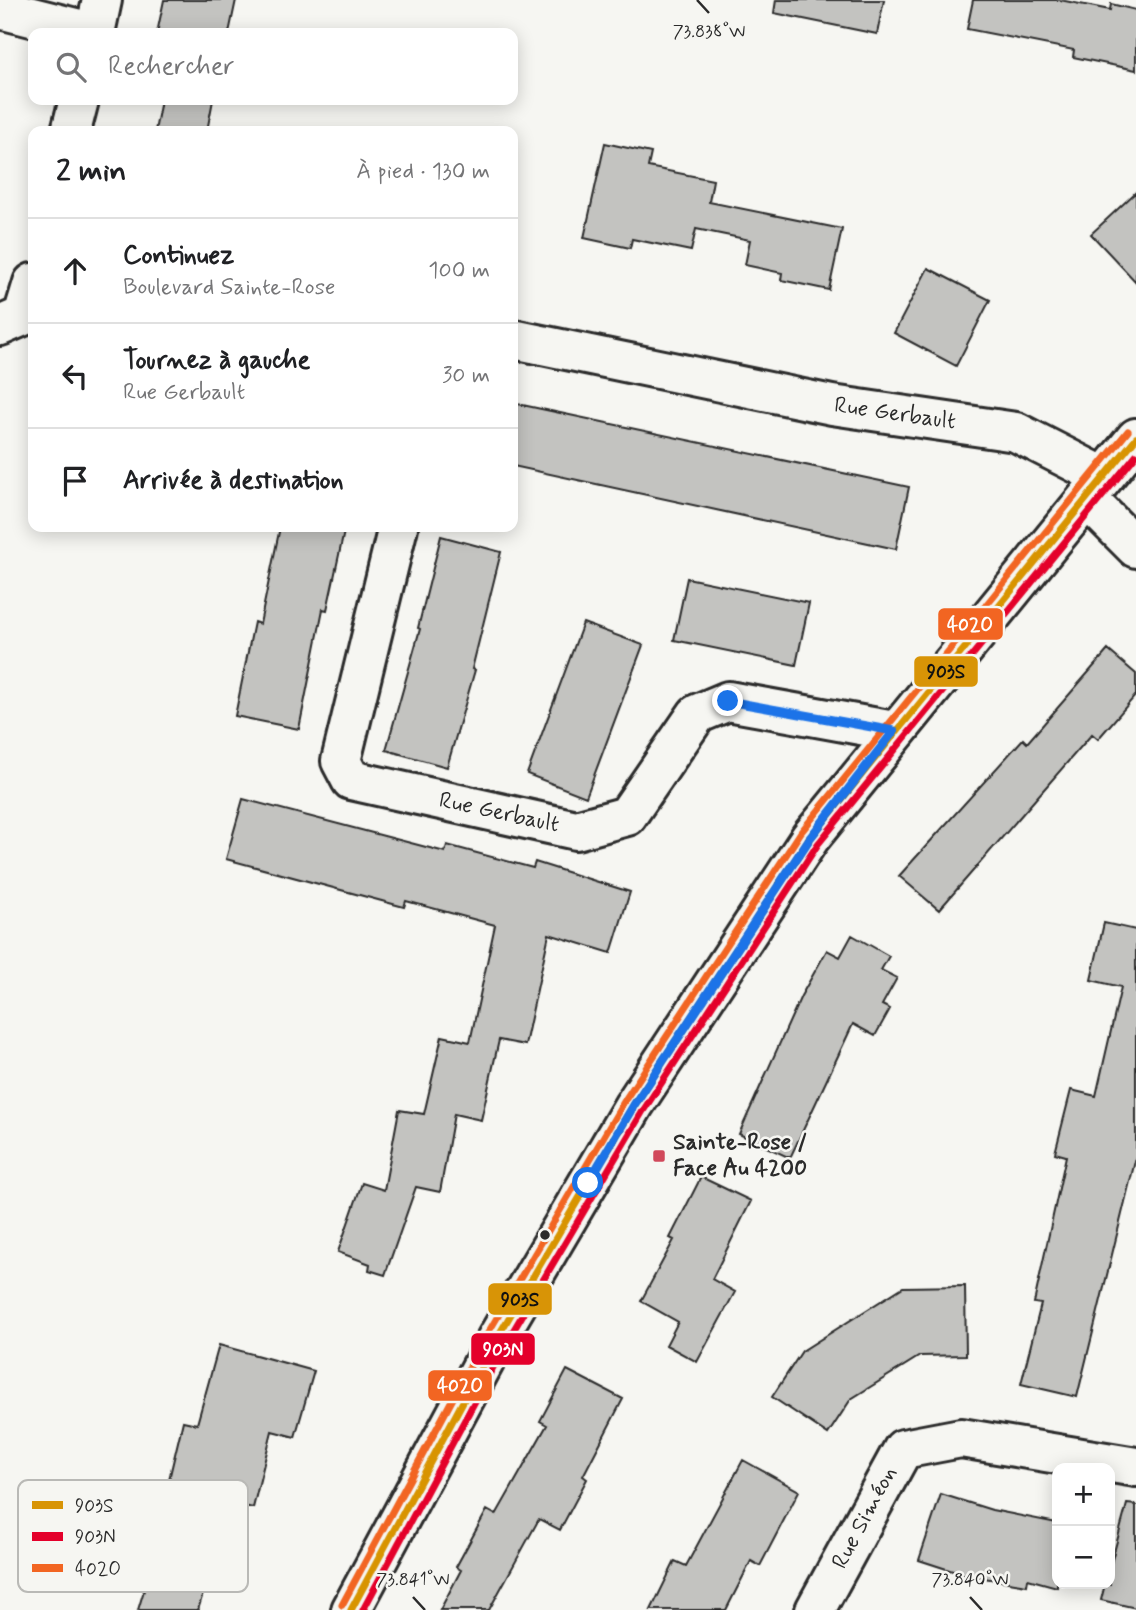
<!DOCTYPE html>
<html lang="fr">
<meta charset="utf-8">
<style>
body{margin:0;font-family:Mynerve,sans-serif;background:#f2f2f2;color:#202124}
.controls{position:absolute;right:21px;bottom:21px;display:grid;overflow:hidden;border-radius:14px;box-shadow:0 4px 18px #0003}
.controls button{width:63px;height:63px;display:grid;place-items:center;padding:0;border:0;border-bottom:2px solid #e0e0e0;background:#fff;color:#202124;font:35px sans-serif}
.stop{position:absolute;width:21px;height:21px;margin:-16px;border:5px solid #1a73e8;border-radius:50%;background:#fff}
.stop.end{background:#1a73e8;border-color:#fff;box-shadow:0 2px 7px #0008}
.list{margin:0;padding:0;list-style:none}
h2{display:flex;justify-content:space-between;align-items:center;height:91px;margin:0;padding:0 28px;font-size:30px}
h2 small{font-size:23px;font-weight:400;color:#757577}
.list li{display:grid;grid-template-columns:46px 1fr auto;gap:21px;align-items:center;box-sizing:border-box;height:105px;padding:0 28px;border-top:2px solid #e0e0e0}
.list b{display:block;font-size:26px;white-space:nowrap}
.list p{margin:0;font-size:23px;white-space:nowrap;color:#757577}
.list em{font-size:23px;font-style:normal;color:#757577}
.icon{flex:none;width:38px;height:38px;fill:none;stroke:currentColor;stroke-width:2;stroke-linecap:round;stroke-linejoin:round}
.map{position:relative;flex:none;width:1136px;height:1610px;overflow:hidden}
.search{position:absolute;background:#fff;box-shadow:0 4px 18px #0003;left:28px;top:28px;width:490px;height:77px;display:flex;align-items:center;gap:18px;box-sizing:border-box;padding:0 24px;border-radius:14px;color:#757577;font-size:26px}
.panel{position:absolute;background:#fff;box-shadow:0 4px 18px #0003;left:28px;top:126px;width:490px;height:406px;border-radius:14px}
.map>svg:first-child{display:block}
.building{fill:#c3c3c0;stroke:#2b2b2b;stroke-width:2}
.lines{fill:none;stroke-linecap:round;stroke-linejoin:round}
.minor-casing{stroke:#2b2b2b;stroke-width:44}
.minor{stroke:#f6f6f2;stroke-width:38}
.bus-1-casing{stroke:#f6f6f2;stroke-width:12}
.bus-2-casing{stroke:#f6f6f2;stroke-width:12}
.bus-3-casing{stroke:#f6f6f2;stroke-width:12}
.bus-1{stroke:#d89406;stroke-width:7}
.bus-2{stroke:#e4002b;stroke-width:7}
.bus-3{stroke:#f26522;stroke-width:7}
.route{stroke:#1a73e8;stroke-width:9}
.ticks{fill:none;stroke:#2b2b2b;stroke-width:2.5}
.poi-dot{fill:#d1495b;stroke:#f6f6f2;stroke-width:2.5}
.bus-dot{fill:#2b2b2b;stroke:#f6f6f2;stroke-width:2.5}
.labels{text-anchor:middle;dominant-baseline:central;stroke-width:5;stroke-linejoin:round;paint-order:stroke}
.street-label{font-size:23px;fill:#2b2b2b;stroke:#f6f6f2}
.poi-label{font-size:23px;font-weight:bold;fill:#2b2b2b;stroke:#f6f6f2;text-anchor:start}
.key{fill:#f6f6f2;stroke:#b9b9b6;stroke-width:2}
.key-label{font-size:19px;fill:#2b2b2b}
.ticks-label{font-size:18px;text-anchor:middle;fill:#2b2b2b;stroke:#f6f6f2;stroke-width:5;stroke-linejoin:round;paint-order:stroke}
.line-badge{stroke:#f6f6f2;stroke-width:2.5}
.badge-label{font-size:19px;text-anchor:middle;font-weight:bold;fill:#fff}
.pale-badge-label{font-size:19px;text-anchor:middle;font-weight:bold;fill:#111}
</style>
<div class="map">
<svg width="1136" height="1610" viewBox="0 0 1136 1610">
<rect width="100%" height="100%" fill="#f6f6f2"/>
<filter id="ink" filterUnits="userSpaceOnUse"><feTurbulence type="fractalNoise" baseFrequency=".0143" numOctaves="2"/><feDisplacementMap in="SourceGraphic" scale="14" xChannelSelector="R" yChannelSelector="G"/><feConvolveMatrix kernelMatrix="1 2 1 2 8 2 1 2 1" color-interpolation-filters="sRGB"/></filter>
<g filter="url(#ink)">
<path class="building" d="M 164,0 L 236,0 L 229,33 L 157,33 Z
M 776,0 L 884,0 L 877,34 L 774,13 Z
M 973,0 L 1060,0 L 1110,10 L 1111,4 L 1136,10 L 1136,70 L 1073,57 L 1074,50 L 967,29 Z
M 161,100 L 213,100 L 207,131 L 155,131 Z
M 605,143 L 651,153 L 648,167 L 713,180 L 709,202 L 842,229 L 829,290 L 781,280 L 782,273 L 745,265 L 750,240 L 696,229 L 691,251 L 632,239 L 630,248 L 584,238 Z
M 1136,192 L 1136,282 L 1091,234 Z
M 928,268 L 990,300 L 956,366 L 894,333 Z
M 513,403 L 909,487 L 896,549 L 513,466 Z
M 280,527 L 345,527 L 327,610 L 323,609 L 299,729 L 235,716 L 254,622 L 260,624 Z
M 441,536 L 501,552 L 472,669 L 475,670 L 447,767 L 386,750 L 420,629 L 418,628 Z
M 687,578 L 809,603 L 796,665 L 674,640 Z
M 583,623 L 643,645 L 586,797 L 527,774 Z
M 1108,650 L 1136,674 L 1136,695 L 1098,739 L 1092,734 L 939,910 L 899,876 L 1023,739 L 1027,743 Z
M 243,799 L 445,852 L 447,845 L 533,868 L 535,862 L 630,892 L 611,953 L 549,934 L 525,1045 L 499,1040 L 481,1120 L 454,1114 L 440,1192 L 416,1187 L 385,1275 L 369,1270 L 370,1264 L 338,1252 L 362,1183 L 384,1190 L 399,1110 L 424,1114 L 442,1036 L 470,1042 L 495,925 L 406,901 L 404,907 L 226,859 Z
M 1104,923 L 1136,930 L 1136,1157 L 1077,1397 L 1021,1384 L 1041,1304 L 1034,1303 L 1066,1156 L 1055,1153 L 1071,1090 L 1096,1096 L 1121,987 L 1091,980 Z
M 852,935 L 889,956 L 881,970 L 897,978 L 882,1005 L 890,1009 L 875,1036 L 853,1024 L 790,1158 L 739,1134 L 801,996 L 827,950 L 840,957 Z
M 701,1177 L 751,1201 L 712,1279 L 735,1292 L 697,1362 L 666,1345 L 678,1322 L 641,1301 L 674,1240 L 670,1238 Z
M 965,1286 L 966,1355 L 920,1356 L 851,1399 L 828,1434 L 772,1397 L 802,1351 L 903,1287 Z
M 219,1345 L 314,1371 L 295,1437 L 272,1431 L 253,1508 L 231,1503 L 198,1610 L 138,1610 L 163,1528 L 153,1525 L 165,1496 L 183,1421 L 197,1424 Z
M 567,1370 L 623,1399 L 583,1476 L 587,1479 L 560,1530 L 539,1519 L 489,1610 L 440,1610 L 461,1570 L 456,1567 L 487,1510 L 496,1515 L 547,1425 L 540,1421 Z
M 743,1460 L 799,1491 L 760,1566 L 751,1561 L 726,1610 L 651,1610 L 675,1561 L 686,1566 Z
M 941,1494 L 992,1510 L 1057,1523 L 1057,1587 L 1028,1579 L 1027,1585 L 965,1575 L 919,1560 Z
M 1127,1504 L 1136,1505 L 1136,1608 L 1101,1600 L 1105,1584 L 1110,1584 L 1110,1567 Z"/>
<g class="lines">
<defs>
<path id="minor" d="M 0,9 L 95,33
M 95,33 L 102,0
M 71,131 L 79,100
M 0,326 L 23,316 L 33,283
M 513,339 L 832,405 L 1016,432 L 1104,477
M 1087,499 L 1136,548
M 398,527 L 341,761 L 351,780 L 576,830 L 627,816 L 697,714 L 728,701 L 894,731
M 351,1610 L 497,1338 L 634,1105 L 810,838 L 1136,438
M 815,1610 L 903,1449 L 961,1438 L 1136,1467"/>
</defs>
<use href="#minor" class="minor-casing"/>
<use href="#minor" class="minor"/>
<defs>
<path id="bus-1" d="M 351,1610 L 497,1338 L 634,1105 L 810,838 L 1136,438"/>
<path id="bus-2" d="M 363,1610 L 506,1343 L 643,1111 L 818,844 L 1136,455"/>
<path id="bus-3" d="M 342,1605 L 488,1333 L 625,1100 L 801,832 L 1128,431"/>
</defs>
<use href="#bus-1" class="bus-1-casing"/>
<use href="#bus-2" class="bus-2-casing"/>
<use href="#bus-3" class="bus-3-casing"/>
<use href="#bus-1" class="bus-1"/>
<use href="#bus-2" class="bus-2"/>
<use href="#bus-3" class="bus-3"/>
</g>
</g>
<g class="lines" filter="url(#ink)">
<path class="route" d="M 588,1183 L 634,1105 L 810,838 L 894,731 L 728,701"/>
</g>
<path class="ticks" d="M 697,0 L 709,13M 413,1597 L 425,1610M 970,1597 L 982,1610"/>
<rect class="poi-dot" x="652" y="1149" width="14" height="14" rx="3.5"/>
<circle class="bus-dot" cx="545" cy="1235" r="6"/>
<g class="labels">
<g class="street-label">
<text transform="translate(895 414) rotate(8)">Rue Gerbault</text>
<text transform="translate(499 813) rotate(12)">Rue Gerbault</text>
<text transform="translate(865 1518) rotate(-62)">Rue Siméon</text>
</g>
<g class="poi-label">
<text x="673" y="1143">Sainte-Rose /<tspan x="673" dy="26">Face Au 4200</tspan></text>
</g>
</g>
<rect x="18" y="1480" width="230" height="112" rx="10" class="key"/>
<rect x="32" y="1501" width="31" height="8" fill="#d89406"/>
<rect x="32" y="1532" width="31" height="9" fill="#e4002b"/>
<rect x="32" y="1564" width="31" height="8" fill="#f26522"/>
<g class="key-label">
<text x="75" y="1512">903S</text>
<text x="75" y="1543">903N</text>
<text x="75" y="1575">402O</text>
</g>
<g class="ticks-label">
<text x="709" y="37">73.838°W</text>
<text x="413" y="1585">73.841°W</text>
<text x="970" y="1585">73.840°W</text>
</g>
<g class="line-badge">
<rect x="937" y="607" width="67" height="34" rx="7" fill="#f26522"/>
<rect x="913" y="655" width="66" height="33" rx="7" fill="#d89406"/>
<rect x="487" y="1282" width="66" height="34" rx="7" fill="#d89406"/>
<rect x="470" y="1332" width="66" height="34" rx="7" fill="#e4002b"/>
<rect x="427" y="1369" width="66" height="33" rx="7" fill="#f26522"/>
</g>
<g class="badge-label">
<text x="970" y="631">402O</text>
<text x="503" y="1356">903N</text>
<text x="460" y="1392">402O</text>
</g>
<g class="pale-badge-label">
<text x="946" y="678">903S</text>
<text x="520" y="1306">903S</text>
</g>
</svg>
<div class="controls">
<button>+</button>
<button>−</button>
</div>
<div class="stop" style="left:588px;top:1183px"></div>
<div class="stop end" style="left:728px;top:701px"></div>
<div class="search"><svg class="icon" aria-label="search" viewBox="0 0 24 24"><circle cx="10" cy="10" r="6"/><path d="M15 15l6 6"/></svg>Rechercher</div>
<section class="panel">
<h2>2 min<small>À pied · 130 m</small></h2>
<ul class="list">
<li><svg class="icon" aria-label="ahead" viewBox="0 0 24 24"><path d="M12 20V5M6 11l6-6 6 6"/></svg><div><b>Continuez</b><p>Boulevard Sainte-Rose</p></div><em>100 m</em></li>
<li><svg class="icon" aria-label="left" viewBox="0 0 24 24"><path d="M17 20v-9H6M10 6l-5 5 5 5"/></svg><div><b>Tournez à gauche</b><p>Rue Gerbault</p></div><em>30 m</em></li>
<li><svg class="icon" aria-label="arrive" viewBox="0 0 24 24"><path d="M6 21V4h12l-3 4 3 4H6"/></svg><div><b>Arrivée à destination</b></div></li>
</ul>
</section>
</div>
